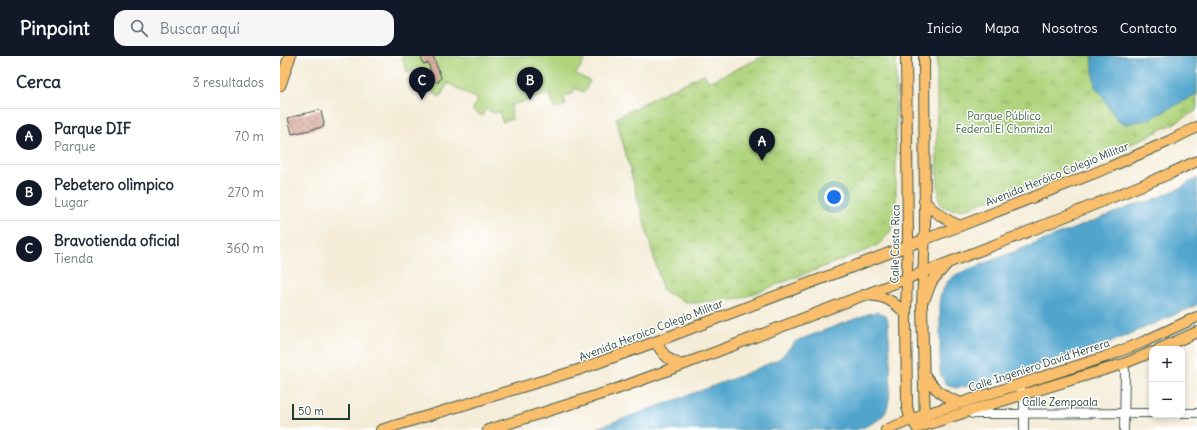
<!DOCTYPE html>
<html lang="es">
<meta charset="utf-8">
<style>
body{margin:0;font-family:Delius,sans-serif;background:#f6f6f7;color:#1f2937}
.controls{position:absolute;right:12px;bottom:12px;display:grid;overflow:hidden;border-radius:8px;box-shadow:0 2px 6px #0003}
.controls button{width:36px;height:36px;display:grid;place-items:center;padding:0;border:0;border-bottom:1px solid #e0e1e3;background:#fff;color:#1f2937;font:20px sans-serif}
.scale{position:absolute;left:12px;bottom:10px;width:58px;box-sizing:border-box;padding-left:4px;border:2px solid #1f3d34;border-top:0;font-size:11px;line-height:14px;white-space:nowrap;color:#1f3d34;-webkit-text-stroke:3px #fff;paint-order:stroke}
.you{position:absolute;left:554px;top:141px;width:14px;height:14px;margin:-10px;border:3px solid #fff;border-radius:50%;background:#1a73e8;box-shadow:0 0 0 6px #1a73e833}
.badge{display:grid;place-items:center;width:26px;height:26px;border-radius:50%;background:#111827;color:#fff;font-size:13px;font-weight:700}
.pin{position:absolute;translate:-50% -33px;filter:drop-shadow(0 1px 2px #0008)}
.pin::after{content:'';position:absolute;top:21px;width:14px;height:12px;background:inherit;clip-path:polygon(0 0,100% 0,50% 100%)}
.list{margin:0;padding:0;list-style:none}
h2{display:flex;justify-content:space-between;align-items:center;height:52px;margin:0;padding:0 16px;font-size:17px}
h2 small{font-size:13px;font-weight:400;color:#747a83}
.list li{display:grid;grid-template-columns:26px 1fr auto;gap:12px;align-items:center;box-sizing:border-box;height:56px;padding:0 16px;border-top:1px solid #e0e1e3}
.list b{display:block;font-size:15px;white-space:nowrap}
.list p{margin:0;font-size:13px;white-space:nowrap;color:#747a83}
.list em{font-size:13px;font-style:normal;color:#747a83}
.icon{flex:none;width:22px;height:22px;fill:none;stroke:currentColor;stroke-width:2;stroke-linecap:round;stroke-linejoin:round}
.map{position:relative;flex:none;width:917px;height:374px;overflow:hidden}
header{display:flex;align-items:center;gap:24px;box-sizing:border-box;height:56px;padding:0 20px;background:#111827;color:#fff}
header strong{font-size:19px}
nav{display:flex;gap:22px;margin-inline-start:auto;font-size:14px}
.search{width:280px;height:36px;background:#f6f6f7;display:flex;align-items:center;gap:10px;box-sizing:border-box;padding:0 14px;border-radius:12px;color:#747a83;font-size:15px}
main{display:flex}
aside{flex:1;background:#fff}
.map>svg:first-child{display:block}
.grass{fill:#afd47d;stroke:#678858}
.park{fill:url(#park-tufts);stroke:#678858}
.water{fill:#51a5cd;stroke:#387180}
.building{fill:url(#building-cross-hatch)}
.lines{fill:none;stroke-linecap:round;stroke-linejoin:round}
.minor-casing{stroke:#3f574c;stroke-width:10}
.major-casing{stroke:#3f574c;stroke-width:12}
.highway-casing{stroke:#3f574c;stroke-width:13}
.minor{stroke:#fff;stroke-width:8}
.major{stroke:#f9bf6d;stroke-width:10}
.highway{stroke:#f9bf6d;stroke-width:11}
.labels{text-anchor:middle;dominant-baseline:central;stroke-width:3;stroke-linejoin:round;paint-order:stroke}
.park-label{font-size:11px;fill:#436346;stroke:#fff}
.street-label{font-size:11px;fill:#1f3d34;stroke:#fff}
</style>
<header>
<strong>Pinpoint</strong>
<div class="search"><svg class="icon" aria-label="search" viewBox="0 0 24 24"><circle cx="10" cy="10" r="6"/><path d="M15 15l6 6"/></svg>Buscar aquí</div>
<nav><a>Inicio</a><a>Mapa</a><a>Nosotros</a><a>Contacto</a></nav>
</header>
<main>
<aside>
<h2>Cerca<small>3 resultados</small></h2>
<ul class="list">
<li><span class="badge">A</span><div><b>Parque DIF</b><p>Parque</p></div><em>70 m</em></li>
<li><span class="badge">B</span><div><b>Pebetero olìmpico</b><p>Lugar</p></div><em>270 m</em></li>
<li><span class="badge">C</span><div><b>Bravotienda oficial</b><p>Tienda</p></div><em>360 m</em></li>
</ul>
</aside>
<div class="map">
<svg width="917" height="374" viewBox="0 0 917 374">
<defs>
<pattern id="park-tufts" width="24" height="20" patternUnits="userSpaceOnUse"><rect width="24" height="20" fill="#afd47d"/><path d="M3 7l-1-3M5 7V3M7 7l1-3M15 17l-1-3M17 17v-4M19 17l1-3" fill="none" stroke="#8ead67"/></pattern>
<pattern id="building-cross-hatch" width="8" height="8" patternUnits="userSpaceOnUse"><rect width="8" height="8" fill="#d69e8f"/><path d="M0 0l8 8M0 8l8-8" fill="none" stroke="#ad8276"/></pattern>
</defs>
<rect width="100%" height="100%" fill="#fff"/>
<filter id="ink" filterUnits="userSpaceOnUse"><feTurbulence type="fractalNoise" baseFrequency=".025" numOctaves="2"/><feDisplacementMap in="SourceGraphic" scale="8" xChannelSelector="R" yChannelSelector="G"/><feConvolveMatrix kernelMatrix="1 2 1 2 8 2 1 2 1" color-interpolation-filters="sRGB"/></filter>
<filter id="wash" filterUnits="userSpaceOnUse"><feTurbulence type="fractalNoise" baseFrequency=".012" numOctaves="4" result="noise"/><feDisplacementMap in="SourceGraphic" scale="16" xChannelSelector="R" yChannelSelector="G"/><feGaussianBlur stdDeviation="0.9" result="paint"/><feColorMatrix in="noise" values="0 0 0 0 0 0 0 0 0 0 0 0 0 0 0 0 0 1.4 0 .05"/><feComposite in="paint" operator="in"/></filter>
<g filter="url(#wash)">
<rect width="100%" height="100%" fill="#f4ecd7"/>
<path class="grass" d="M 122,0 L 307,0 L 296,18 L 310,25 L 304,36 L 295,32 L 292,38 L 284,40 L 286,49 L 275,53 L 270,38 L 231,49 L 232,63 L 222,66 L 220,56 L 212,57 L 206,53 L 202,60 L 192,54 L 198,44 L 168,27 L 160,41 L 152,36 L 155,30 L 147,25 L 145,20 L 141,21 L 139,14 L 127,17 Z"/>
<path class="park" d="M 484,0 L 616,0 L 616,161 C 612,176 607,181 595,191 L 462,242 L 413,247 L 406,246 L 383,235 L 336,62 L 375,41 L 424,18 L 429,26 Z
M 657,0 L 917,0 L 917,54 L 893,68 L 851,88 L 691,151 C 680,154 673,155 662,150 L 659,143 L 657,114 Z"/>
<path class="water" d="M 813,0 L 917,0 L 917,38 L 870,63 L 846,68 L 839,66 L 829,52 L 822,38 L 815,31 L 812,3 Z
M 917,122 L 917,249 L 834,285 L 699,328 L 675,332 L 665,327 L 660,317 L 660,240 L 667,226 L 677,218 L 857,148 L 870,145 L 900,132 Z
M 597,256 L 606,259 L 608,266 C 609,285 614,344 605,357 C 598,367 586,370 576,374 L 311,374 L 387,347 L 460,320 L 499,303 L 516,285 L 588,258 Z"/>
<g id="blocks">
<path class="building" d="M 141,0 L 153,0 L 161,21 L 158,27 L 154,24 L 148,7 L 143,8 Z
M 38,54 L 41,55 L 44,67 L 43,71 L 12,78 L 8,62 Z"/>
</g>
</g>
<g filter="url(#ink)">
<use href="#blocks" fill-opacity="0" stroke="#3f574c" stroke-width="1"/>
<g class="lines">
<defs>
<path id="minor" d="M 843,308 L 845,314 L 844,374
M 741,333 L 744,344 L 744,374
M 689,355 L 692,358 L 872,357
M 902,357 L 917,357"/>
<path id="major" d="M 626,0 L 628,179 L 626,258 L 627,351 L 629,358 L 637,372
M 644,0 L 645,174 L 642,250 L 645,369
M 644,145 C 655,157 665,164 680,170
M 585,239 C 606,240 612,244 626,258
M 645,242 L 652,225 L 666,209
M 375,286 C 385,300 386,303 402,309
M 879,293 L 917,276
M 644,318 C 655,334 662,340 681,347
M 640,371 L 689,355 L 843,308 L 872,296
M 101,374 L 298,314 L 375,286 L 680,170 L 830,111 L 889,85 L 917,71
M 208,374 L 334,334 L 402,309 L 735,181 L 889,118 L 917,105
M 606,374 L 646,358 L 825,301 L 863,286 L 917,261"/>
<path id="highway" d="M 0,29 L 10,0"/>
</defs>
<use href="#minor" class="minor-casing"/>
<use href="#major" class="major-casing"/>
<use href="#highway" class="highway-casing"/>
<use href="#minor" class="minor"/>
<use href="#major" class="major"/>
<use href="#highway" class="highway"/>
</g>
</g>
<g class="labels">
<g class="park-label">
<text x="724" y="60">Parque Público<tspan x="724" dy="13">Federal El Chamizal</tspan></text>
</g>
<g class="street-label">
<text transform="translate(777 118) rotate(-22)">Avenida Heróico Colegio Militar</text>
<text transform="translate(615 188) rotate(-89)">Calle Costa Rica</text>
<text transform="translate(371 274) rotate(-21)">Avenida Heroico Colegio Militar</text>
<text transform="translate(759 309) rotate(-18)">Calle Ingeniero David Herrera</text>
<text x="780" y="346">Calle Zempoala</text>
</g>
</g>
</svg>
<div class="controls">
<button>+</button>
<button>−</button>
</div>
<div class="scale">50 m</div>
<div class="you"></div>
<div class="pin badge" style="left:482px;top:105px">A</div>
<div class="pin badge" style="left:250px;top:44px">B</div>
<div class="pin badge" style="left:142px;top:44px">C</div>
</div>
</main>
